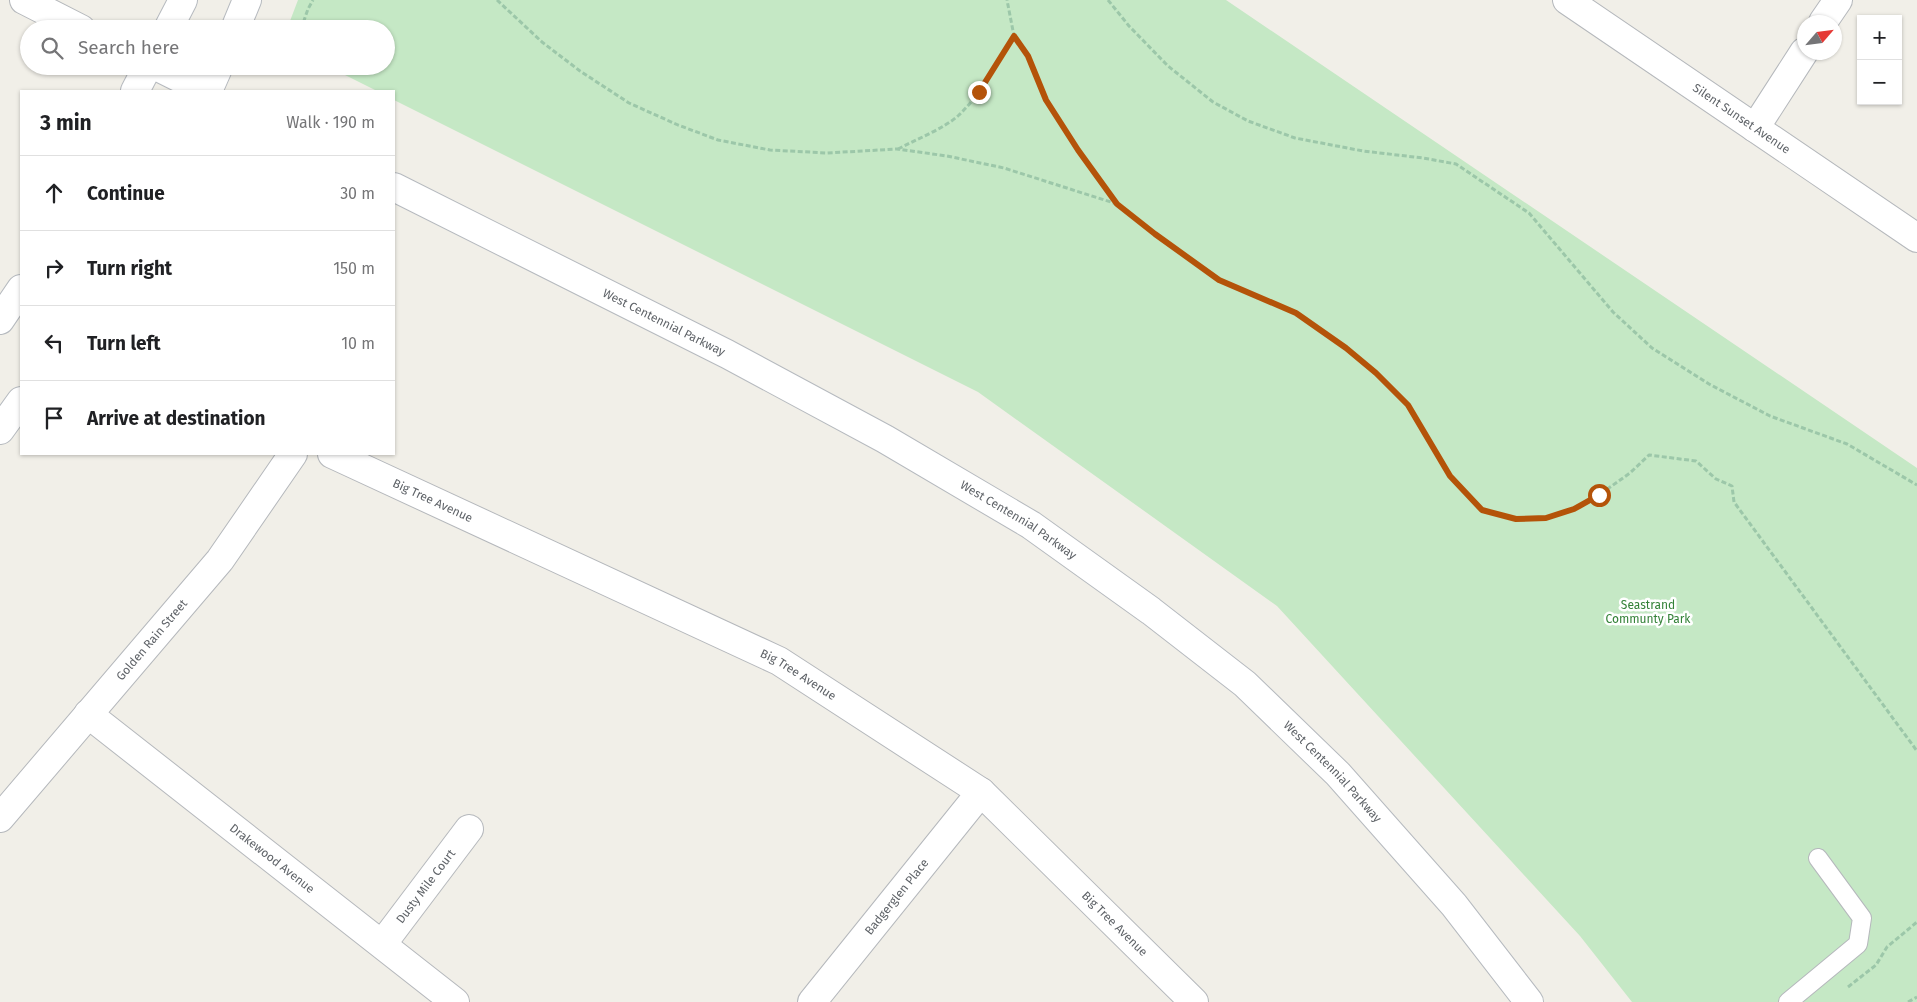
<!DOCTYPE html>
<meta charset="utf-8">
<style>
body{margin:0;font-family:"Fira Sans",sans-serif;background:#f2f2f2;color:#202124}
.controls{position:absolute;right:15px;top:15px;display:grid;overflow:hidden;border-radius:0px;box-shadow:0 1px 4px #0004}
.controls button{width:45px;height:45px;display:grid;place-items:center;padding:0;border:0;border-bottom:1px solid #e0e0e0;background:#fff;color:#202124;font:25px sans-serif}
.compass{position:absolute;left:1797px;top:15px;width:45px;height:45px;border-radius:50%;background:#fff;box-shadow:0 1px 4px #0004;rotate:62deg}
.stop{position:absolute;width:15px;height:15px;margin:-11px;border:4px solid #b45309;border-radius:50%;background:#fff}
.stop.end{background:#b45309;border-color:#fff;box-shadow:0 1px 5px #0008}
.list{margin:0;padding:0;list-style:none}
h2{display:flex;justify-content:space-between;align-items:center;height:65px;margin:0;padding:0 20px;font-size:21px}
h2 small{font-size:16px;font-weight:400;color:#757577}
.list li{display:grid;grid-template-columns:32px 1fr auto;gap:15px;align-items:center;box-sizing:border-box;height:75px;padding:0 20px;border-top:1px solid #e0e0e0}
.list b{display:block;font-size:19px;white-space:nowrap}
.list em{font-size:16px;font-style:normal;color:#757577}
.icon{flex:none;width:28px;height:28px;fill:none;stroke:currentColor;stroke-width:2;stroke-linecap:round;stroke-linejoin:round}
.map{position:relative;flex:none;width:1917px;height:1002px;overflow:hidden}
.search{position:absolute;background:#fff;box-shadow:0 1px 4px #0004;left:20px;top:20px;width:375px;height:55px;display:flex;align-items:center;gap:12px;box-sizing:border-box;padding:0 18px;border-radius:28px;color:#757577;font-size:19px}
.panel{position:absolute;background:#fff;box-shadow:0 1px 4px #0004;left:20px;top:90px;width:375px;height:365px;border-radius:0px}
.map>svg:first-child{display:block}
.green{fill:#c5e8c5}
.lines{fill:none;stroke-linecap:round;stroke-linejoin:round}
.service-casing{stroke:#b5b8bc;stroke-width:20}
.minor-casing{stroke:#b5b8bc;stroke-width:30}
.secondary-casing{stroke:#b6babf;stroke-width:30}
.path{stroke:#9cc7a9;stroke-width:3;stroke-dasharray:5 2.5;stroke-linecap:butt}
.service{stroke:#fff;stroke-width:18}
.minor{stroke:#fff;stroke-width:28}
.secondary{stroke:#fff;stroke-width:28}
.route{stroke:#b45309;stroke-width:6}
.labels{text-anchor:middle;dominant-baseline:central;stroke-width:5;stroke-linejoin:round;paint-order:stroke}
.street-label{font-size:12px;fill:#5f6368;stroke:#fff}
.park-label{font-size:12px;fill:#348238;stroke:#fff}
</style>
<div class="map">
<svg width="1917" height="1002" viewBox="0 0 1917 1002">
<rect width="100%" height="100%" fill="#f1efe8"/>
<path class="green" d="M 298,0 L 1226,0 L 1917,468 L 1917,1002 L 1632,1002 L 1580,936 L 1277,606 L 978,392 L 394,100 L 394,91 L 377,91 L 327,66 L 386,66 L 386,29 L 294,29 L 290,21 Z"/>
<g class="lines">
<defs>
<path id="service" d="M 1788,1002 L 1858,944 L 1862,918 L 1818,858"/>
<g id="minor">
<path d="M 24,0 L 81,29"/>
<path id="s1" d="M 1567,0 L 1917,238"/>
<path d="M 1823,22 L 1838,0"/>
<path d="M 1755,128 L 1804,52"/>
<path id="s2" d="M 332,454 L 779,661 L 981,792 L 1194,1002"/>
<path id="s3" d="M 88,714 L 455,1002"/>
<path id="s4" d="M 0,818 L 220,560 L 293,454"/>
<path id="s5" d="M 383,943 L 469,829"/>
<path id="s6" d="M 812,1002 L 981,792"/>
</g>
<g id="secondary">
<path d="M 168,29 L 183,0"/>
<path d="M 235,29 L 247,0"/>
<path d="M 156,66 L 206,91"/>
<path d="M 135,91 L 148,66"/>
<path d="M 208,91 L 219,66"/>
<path id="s7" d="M 394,187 L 727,354 L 885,439 L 1031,525 L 1151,611 L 1245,684 L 1338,774 L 1454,905 L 1529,1002"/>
<path d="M 0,320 L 21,289"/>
<path d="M 0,430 L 21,401"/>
</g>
</defs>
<use href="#service" class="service-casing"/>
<use href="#minor" class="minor-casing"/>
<use href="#secondary" class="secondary-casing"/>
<path class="path" d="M 497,0 L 542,42 L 580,71 L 629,103 L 678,125 L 718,140 L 770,150 L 827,153 L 897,149 L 947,156 L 1004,168 L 1117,204 L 1155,234 L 1219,280 L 1296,313 L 1346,347 L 1376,373 L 1407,405 L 1450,476 L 1482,510 L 1516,519 L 1546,518 L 1574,509 L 1599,495 L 1630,473 L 1649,455 L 1696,461 L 1716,479 L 1732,486 L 1734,502 L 1917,751
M 1108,0 L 1129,26 L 1168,66 L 1213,102 L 1248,121 L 1295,138 L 1363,151 L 1423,158 L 1456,164 L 1529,213 L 1613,312 L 1652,348 L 1709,384 L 1770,416 L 1847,444 L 1917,485
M 301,29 L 308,9 L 313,0
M 1014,36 L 1028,56 L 1047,100 L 1078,150 L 1116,203
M 898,149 C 915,140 945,128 959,115 C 982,93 997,63 1014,36 L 1007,0
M 1848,987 L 1876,965 L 1887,947 L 1917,922
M 1908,1002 L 1917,997"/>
<use href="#service" class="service"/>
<use href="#minor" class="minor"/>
<use href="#secondary" class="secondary"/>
</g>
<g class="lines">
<path class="route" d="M 979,92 L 1014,36 L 1028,56 L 1046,100 L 1078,150 L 1117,204 L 1155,234 L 1219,280 L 1296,313 L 1346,348 L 1376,373 L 1408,405 L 1450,476 L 1482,510 L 1516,519 L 1546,518 L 1574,509 L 1599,495"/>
</g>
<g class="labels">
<g class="street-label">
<text stroke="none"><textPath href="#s1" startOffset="211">Silent Sunset Avenue</textPath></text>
<text stroke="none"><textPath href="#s7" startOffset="302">West Centennial Parkway</textPath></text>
<text stroke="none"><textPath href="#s2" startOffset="111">Big Tree Avenue</textPath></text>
<text stroke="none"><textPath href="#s7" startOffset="708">West Centennial Parkway</textPath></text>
<text stroke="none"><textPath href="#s4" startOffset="234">Golden Rain Street</textPath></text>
<text stroke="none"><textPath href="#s2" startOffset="516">Big Tree Avenue</textPath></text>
<text stroke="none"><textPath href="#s7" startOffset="1112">West Centennial Parkway</textPath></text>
<text stroke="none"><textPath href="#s3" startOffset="234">Drakewood Avenue</textPath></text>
<text stroke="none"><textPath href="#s5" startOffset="71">Dusty Mile Court</textPath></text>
<text stroke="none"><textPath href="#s6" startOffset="135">Badgerglen Place</textPath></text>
<text stroke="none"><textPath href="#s2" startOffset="921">Big Tree Avenue</textPath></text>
</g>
<g class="park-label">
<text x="1648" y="605">Seastrand<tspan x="1648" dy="14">Communty Park</tspan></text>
</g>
</g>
</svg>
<div class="controls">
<button>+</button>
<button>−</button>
</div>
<svg class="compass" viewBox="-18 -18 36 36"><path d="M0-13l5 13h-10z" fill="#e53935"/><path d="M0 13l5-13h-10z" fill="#757577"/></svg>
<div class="stop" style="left:1599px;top:495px"></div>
<div class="stop end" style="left:979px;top:92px"></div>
<div class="search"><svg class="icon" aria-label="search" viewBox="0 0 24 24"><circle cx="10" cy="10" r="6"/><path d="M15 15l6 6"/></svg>Search here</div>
<section class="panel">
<h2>3 min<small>Walk · 190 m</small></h2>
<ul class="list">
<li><svg class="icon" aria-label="ahead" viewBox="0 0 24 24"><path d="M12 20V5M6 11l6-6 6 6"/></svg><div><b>Continue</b></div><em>30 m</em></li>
<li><svg class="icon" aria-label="right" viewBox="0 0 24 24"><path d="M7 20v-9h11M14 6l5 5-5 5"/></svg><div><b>Turn right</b></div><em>150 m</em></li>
<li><svg class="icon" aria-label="left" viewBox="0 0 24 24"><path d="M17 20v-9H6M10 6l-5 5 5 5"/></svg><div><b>Turn left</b></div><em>10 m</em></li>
<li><svg class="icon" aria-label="arrive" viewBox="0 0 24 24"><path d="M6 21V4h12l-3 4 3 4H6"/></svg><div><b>Arrive at destination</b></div></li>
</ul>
</section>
</div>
